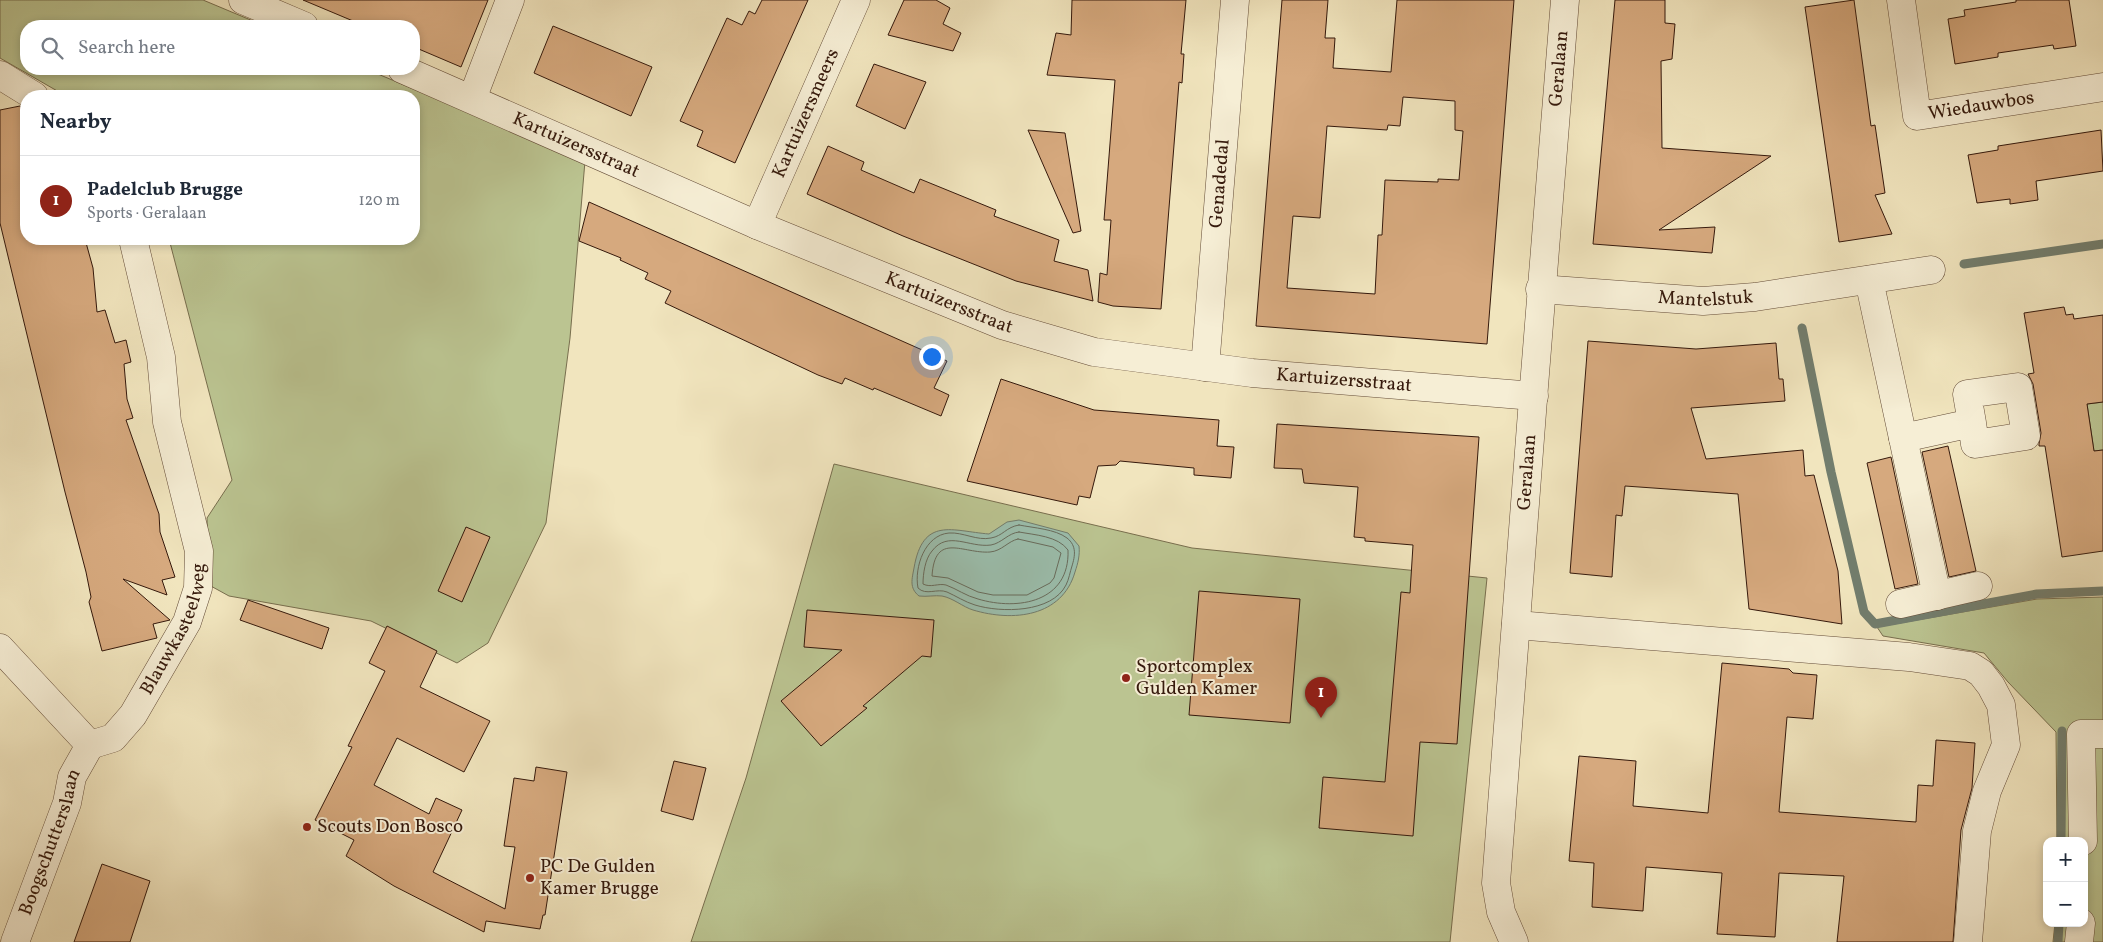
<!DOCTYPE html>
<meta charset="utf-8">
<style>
body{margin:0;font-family:Vollkorn,serif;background:#f2f2f3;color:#1f2937}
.controls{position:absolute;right:15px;bottom:15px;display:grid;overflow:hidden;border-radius:10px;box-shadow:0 2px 8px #0003}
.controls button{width:45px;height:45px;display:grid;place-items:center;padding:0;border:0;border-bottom:1px solid #e0e1e3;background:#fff;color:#1f2937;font:25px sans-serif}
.you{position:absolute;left:931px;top:356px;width:18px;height:18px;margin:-12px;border:4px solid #fff;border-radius:50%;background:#1a73e8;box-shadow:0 0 0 8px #1a73e833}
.badge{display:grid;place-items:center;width:32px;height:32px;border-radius:50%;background:#8f2418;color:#fff;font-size:16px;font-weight:700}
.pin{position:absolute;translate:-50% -41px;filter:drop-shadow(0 1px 2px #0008)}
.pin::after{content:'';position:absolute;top:26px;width:18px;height:15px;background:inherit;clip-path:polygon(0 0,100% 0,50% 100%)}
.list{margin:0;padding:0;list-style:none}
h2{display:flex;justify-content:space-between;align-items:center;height:65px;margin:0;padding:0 20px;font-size:21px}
h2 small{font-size:16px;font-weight:400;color:#747a83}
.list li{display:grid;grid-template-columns:32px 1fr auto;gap:15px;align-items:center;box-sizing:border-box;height:90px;padding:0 20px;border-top:1px solid #e0e1e3}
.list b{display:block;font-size:19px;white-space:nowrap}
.list p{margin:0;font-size:16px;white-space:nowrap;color:#747a83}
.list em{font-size:16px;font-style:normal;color:#747a83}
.icon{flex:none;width:28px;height:28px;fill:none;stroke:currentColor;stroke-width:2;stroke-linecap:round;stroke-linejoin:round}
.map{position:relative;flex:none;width:2103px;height:942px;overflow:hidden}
.search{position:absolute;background:#fff;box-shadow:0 2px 8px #0003;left:20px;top:20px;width:400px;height:55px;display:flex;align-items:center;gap:12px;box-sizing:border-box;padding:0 18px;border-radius:20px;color:#747a83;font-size:19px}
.panel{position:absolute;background:#fff;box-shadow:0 2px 8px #0003;left:20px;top:90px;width:400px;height:155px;border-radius:20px}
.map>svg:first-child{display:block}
.green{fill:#bbc491;stroke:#786e4e}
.water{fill:#9bbfae;stroke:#727d6d}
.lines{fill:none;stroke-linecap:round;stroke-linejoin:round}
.shore{stroke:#686c5d;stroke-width:1}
.stream{stroke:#727d6d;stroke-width:9}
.building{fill:#d6a97e;stroke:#35190c;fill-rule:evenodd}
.minor-casing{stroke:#644c38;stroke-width:29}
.minor{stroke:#f6eed5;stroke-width:28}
.poi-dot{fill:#8f2418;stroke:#f6eed5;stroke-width:2}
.labels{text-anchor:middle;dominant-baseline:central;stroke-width:4;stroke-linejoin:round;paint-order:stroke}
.street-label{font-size:19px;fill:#35190c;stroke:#f6eed5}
.poi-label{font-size:19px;fill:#35190c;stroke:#f6eed5;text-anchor:start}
</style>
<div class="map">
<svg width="2103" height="942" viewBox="0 0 2103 942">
<rect width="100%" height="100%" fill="#f1e5be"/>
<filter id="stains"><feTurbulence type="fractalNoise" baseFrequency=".004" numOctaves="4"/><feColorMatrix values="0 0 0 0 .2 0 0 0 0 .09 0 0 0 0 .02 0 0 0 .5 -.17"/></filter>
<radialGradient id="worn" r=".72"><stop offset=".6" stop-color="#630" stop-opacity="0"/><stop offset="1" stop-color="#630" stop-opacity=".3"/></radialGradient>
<path class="green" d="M 0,0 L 203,0 L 265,26 L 26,26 L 26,69 L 366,69 L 585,161 L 570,338 L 546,523 L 488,643 L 457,663 L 371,621 L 229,596 L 209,585 L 207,518 L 232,480 L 169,239 L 414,239 L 414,96 L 66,96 L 0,58 Z
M 2103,402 L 2103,450 L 2094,451 L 2087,404 Z
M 834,464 L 1192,548 L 1487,578 L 1450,942 L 691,942 L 746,778 Z
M 2103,597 L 2103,942 L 2053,942 L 2055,923 L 2084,923 L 2084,841 L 2057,841 L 2056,732 L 2008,682 L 1984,653 L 1883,636 L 1877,627 L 2037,599 Z"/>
<path class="water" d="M 1019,520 L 1068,533 L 1079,546 C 1080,555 1078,563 1075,572 C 1062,617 1013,622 973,610 C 963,607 953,598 942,596 C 935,595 927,597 919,596 C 909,588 912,579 914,568 C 923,516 952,531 989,534 L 1007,522 Z"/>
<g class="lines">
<path class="shore" d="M 1019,525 C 1034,528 1055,529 1067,538 C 1077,546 1075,556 1072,566 C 1070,572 1069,579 1066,585 C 1052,613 1001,613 975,605 C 965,602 956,596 947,592 C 937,588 926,596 918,588 C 914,567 925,535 949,533 C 963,532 977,541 991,538 C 1003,536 1006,527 1019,525 Z
M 1019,532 C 1035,535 1058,536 1068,550 C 1070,602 1018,611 978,599 C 966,596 957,589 946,585 C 938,583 931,588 923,584 C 923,574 925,559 932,551 C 948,530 969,548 991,545 C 1002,543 1008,533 1019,532 Z
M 1018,539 L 1053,547 L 1061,553 L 1054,578 L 1050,583 L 1027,595 L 993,595 L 978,592 L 948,578 L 932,576 C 935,531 963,554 990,552 C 1002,551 1008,541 1018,539 Z"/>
<path class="stream" d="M 1964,264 L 2103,244
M 1802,328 L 1831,472 L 1864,612 L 1875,624 L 2037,594 L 2103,591
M 2061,841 L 2062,731
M 2058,942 L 2059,923"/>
</g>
<path class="building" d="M 303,0 L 488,0 L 461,67 L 414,47 L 414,26 L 365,26 Z
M 762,0 L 808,0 L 735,163 L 697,146 L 703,131 L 680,121 L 727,18 L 742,25 L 749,11 L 755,14 Z
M 904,0 L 936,0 L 950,8 L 943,24 L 961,33 L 953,51 L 888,35 Z
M 1072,0 L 1186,0 L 1181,54 L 1184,54 L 1182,83 L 1179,82 L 1161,309 L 1113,306 L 1098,302 L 1100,273 L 1107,275 L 1111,220 L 1104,220 L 1115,80 L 1047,75 L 1056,33 L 1071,35 Z
M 1282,0 L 1328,0 L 1325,38 L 1335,38 L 1333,68 L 1391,72 L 1397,0 L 1514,0 L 1487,344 L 1256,326 ZM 1403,97 L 1455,101 L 1455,130 L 1463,131 L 1459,180 L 1438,179 L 1438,182 L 1385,180 L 1382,235 L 1378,235 L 1375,294 L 1287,288 L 1293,216 L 1320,218 L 1327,126 L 1387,130 L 1388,125 L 1400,126 Z
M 1615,0 L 1665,0 L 1665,23 L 1675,24 L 1672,59 L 1661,61 L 1662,148 L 1771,156 L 1659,230 L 1715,227 L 1712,253 L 1593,244 Z
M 1854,0 L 1871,126 L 1875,125 L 1885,193 L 1875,195 L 1892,234 L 1839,242 L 1805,7 Z
M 2016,0 L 2069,0 L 2076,46 L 2054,49 L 2053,45 L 1998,53 L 1998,57 L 1955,64 L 1948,19 L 1965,16 L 1964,10 L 2016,2 Z
M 553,26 L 652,67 L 631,116 L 534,73 Z
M 874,64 L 926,82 L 905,129 L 856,106 Z
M 20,106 L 26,110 L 26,239 L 85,239 L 93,268 L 97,312 L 105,310 L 115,343 L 126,340 L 131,362 L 124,364 L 127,399 L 133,418 L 126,420 L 159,514 L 160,532 L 175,577 L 162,580 L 167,595 L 123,579 L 170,620 L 153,624 L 157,638 L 102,651 L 89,602 L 91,597 L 86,572 L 65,492 L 0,223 L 0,110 Z
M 1028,130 L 1065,133 L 1081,231 L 1073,233 Z
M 2101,130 L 2103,171 L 2036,181 L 2038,200 L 2010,204 L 2010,199 L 1977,203 L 1968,155 L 1998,150 L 1998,146 Z
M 828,146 L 864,162 L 861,170 L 914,193 L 920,179 L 996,210 L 994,216 L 1059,240 L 1054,261 L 1088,270 L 1093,301 L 1016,281 L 903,236 L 807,194 Z
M 589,202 L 947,361 L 934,388 L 949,395 L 941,416 L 874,388 L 873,390 L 845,378 L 842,384 L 818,375 L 665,303 L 671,291 L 645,279 L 648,273 L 620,260 L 621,258 L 579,241 Z
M 2064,307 L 2066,315 L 2073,314 L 2074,319 L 2103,315 L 2103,402 L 2087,404 L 2094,451 L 2103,450 L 2103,551 L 2062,557 L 2045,446 L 2039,446 L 2039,444 L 2041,433 L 2033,384 L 2028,374 L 2034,373 L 2024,313 Z
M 1588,341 L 1696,349 L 1776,343 L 1779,379 L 1783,379 L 1785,401 L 1691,408 L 1706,459 L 1803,450 L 1805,476 L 1814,475 L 1838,571 L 1842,624 L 1749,609 L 1738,494 L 1625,486 L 1622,516 L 1616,515 L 1612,577 L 1570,573 Z
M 1001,379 L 1094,410 L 1219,420 L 1217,446 L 1234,447 L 1231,478 L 1194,475 L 1194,468 L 1120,461 L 1116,465 L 1098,466 L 1090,498 L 1079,496 L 1077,505 L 967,481 Z
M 1277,424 L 1479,437 L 1457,744 L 1420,742 L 1413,836 L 1319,828 L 1323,777 L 1385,782 L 1401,592 L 1410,593 L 1413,545 L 1365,541 L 1365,538 L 1354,537 L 1358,487 L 1304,483 L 1302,469 L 1274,468 Z
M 1948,446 L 1976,571 L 1949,577 L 1922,452 Z
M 1891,457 L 1918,584 L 1895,589 L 1867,463 Z
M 466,527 L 490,537 L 462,602 L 438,591 Z
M 1199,591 L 1300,599 L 1290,723 L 1189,715 Z
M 248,600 L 329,628 L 322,649 L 240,620 Z
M 807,610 L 934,620 L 931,657 L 922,656 L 863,706 L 867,708 L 821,746 L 781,701 L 842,650 L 804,647 Z
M 387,626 L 437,651 L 420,687 L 490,721 L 464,772 L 397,738 L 374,785 L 429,814 L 436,798 L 462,810 L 433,872 L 505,909 L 515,847 L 504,846 L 514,778 L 534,781 L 536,767 L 567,772 L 545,915 L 543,915 L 540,929 L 486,921 L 484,932 L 394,886 L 346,856 L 354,840 L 315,820 L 352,747 L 348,746 L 385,671 L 369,663 Z
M 1722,663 L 1789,669 L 1793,673 L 1817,675 L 1813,719 L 1787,717 L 1779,812 L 1916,822 L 1918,785 L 1933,786 L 1936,740 L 1975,743 L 1972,788 L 1961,830 L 1953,942 L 1837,942 L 1844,876 L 1779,873 L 1775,937 L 1717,934 L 1722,873 L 1646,867 L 1643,911 L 1592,907 L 1594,863 L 1569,861 L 1579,756 L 1636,761 L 1633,806 L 1708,813 Z
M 674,761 L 706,768 L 693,820 L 661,811 Z
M 102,864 L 150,881 L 130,942 L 74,942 Z"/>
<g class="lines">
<defs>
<g id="minor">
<path d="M 243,0 L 304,26"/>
<path id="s1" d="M 1901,0 L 1917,116 L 2103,87"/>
<path id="s2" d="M 402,69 L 757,225 L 1002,325 L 1094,352 L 1252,373 L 1534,396"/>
<path d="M 0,75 L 34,96"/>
<path d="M 472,99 L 510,0"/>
<path id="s3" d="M 757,225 L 856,0"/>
<path d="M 1869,280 L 1937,596"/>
<path id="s4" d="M 1540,289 L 1703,301 L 1755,297 L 1931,270"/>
<path id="s5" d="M 1205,367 L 1235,0"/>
<path d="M 1903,438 L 1972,423 L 1975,444 L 2026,436 L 2018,387 L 1967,394 L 1972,423"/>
<path d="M 1900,604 L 1978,586"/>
<path d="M 1516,625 L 1909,657 L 1970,666 L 1981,673 L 1991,686 L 2001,705 L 2006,745 L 1987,791 L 1977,831 L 1968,942"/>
<path d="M 0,648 L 90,745"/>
<path id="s6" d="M 90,745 L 113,738 L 133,715 L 187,622 L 198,588 L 199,551 L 167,422 L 161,357 L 133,239"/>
<path d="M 2083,841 L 2081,734 L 2103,734"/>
<path id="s7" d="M 15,942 L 67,803 L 72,777 L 90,745"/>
<path id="s8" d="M 1514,942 L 1501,912 L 1496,883 C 1519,589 1540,294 1565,0"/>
<path d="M 2079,942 L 2081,923"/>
</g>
</defs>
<use href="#minor" class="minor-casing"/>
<use href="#minor" class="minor"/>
</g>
<g class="poi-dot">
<circle cx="1126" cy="678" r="5"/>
<circle cx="307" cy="827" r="5"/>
<circle cx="530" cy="878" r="5"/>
</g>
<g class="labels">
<g class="street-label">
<text stroke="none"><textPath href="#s8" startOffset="879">Geralaan</textPath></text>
<text stroke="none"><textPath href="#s1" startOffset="182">Wiedauwbos</textPath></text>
<text stroke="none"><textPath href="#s3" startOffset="122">Kartuizersmeers</textPath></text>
<text stroke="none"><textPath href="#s2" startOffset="190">Kartuizersstraat</textPath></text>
<text stroke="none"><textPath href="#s5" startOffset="184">Genadedal</textPath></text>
<text stroke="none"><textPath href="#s4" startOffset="166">Mantelstuk</textPath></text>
<text stroke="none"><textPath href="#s2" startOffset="595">Kartuizersstraat</textPath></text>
<text stroke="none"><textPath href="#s2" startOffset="1000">Kartuizersstraat</textPath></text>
<text stroke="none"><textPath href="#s8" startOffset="474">Geralaan</textPath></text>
<text stroke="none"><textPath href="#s6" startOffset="151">Blauwkasteelweg</textPath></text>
<text stroke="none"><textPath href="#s7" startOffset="106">Boogschutterslaan</textPath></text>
</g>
<g class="poi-label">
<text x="1136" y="667">Sportcomplex<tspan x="1136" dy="22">Gulden Kamer</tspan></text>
<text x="317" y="827">Scouts Don Bosco</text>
<text x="540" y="867">PC De Gulden<tspan x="540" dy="22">Kamer Brugge</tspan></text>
</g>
</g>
<rect width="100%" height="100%" filter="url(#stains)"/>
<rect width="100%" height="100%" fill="url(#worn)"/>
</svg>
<div class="controls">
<button>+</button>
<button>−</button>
</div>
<div class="you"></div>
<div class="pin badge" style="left:1321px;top:718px">1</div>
<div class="search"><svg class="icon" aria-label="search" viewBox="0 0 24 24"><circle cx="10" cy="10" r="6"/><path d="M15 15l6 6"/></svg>Search here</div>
<section class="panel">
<h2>Nearby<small></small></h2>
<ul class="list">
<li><span class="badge">1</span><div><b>Padelclub Brugge</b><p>Sports · Geralaan</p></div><em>120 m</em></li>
</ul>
</section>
</div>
